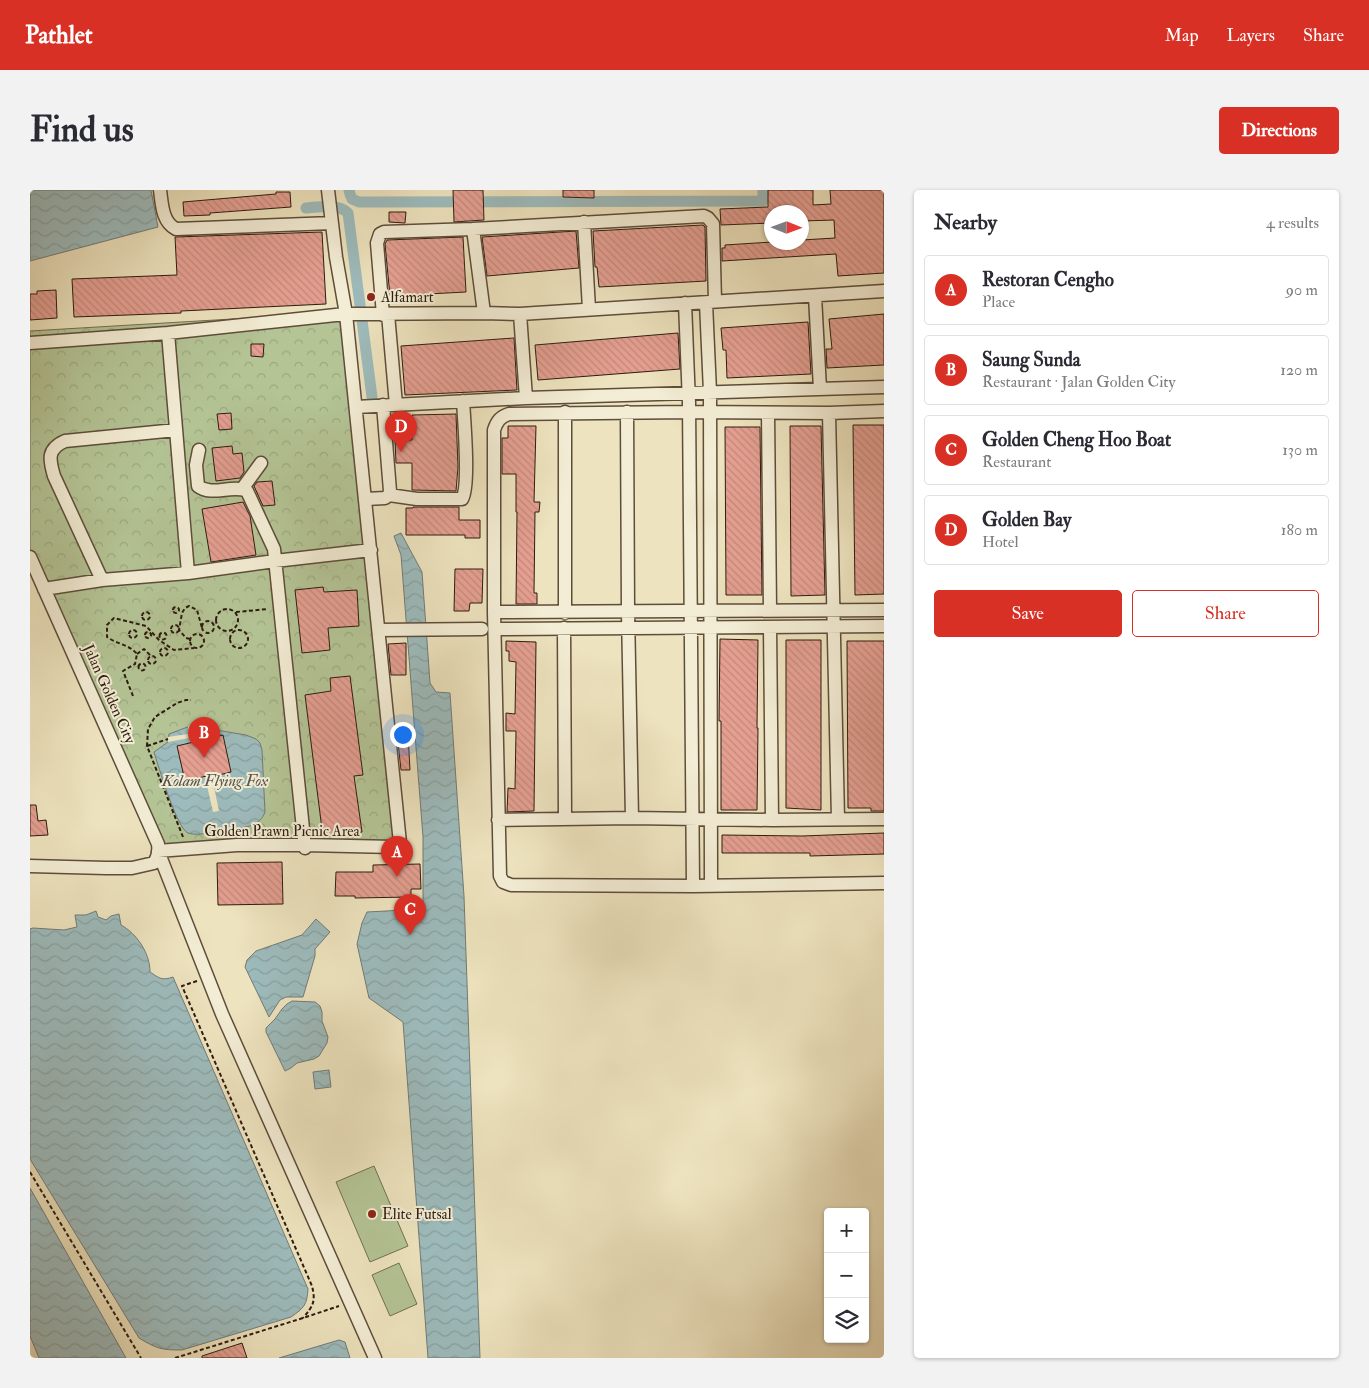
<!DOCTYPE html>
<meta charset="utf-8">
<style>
body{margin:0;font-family:"IM FELL Double Pica",serif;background:#f2f2f3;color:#2b2b33}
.controls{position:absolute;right:15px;bottom:15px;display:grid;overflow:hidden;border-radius:5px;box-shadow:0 1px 4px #0004}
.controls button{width:45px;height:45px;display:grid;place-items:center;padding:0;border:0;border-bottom:1px solid #e1e1e2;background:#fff;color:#2b2b33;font:25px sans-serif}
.compass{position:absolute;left:734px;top:15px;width:45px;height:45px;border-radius:50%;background:#fff;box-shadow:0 1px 4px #0004;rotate:91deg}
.you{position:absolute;left:372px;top:544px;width:18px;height:18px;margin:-12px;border:4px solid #fff;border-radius:50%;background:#1a73e8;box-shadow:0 0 0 8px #1a73e833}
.badge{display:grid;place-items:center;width:32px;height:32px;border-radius:50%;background:#d93025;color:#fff;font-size:16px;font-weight:700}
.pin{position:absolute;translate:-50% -41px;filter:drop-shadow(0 1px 2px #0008)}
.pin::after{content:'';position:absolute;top:26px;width:18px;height:15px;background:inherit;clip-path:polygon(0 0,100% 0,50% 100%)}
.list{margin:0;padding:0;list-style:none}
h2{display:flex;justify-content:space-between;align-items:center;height:65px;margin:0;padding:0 20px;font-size:21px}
h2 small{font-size:16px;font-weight:400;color:#7c7c81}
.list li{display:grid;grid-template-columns:32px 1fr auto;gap:15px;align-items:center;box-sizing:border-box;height:70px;margin:0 10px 10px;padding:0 10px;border:1px solid #e1e1e2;border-radius:5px}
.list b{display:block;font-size:19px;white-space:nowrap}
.list p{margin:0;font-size:16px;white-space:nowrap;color:#7c7c81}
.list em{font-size:16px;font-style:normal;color:#7c7c81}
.actions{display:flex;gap:10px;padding:15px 20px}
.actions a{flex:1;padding:11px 0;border:1px solid #d93025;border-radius:5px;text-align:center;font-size:18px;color:#d93025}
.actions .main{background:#d93025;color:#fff}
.icon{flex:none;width:28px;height:28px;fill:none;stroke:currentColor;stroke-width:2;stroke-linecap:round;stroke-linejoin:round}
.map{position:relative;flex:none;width:854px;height:1168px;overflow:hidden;border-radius:5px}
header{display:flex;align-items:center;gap:30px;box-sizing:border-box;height:70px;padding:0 25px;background:#d93025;color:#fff}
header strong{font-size:24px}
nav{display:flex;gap:28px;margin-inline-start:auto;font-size:18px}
.intro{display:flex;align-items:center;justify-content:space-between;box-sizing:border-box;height:120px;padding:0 30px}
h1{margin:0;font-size:35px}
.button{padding:12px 22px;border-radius:5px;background:#d93025;color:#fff;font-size:18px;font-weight:700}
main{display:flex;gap:30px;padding:0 30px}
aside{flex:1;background:#fff;border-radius:5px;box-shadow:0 1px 4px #0004}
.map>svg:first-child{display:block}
.park{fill:url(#park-crowns);stroke:#717052}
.pitch{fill:#b4c495;stroke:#717052}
.water{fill:url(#water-waves);stroke:#717b77}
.pier{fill:#ede3be}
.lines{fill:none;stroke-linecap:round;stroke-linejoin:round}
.canal{stroke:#9dbbbc;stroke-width:11}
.building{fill:url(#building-back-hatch);stroke:#2e1b0f}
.minor-casing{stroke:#5e4d3b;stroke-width:15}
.path{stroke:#2e1b0f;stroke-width:2;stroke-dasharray:4 2.5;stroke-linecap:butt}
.minor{stroke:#f3edd5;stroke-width:12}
.poi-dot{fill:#8f2418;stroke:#f3edd5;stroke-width:2}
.labels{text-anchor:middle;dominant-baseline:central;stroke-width:4;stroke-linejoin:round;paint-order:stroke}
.poi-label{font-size:15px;fill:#2e1b0f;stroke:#f3edd5;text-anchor:start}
.street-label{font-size:15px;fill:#2e1b0f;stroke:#f3edd5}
.water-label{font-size:16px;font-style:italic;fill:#55534c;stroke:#f3edd5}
</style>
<header>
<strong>Pathlet</strong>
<nav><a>Map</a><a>Layers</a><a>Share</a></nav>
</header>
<div class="intro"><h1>Find us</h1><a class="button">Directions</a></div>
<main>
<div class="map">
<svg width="854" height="1168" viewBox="0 0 854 1168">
<defs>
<pattern id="park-crowns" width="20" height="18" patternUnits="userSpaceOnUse" patternTransform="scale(1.25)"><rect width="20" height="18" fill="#b4c495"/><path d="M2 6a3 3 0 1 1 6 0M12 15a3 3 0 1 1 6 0" fill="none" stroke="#9ba87f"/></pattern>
<pattern id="water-waves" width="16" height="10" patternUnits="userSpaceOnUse" patternTransform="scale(1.25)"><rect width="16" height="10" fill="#9dbbbc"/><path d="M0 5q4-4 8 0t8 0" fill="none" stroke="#88a0a0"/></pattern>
<pattern id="building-back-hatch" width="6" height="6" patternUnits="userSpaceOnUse" patternTransform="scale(1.25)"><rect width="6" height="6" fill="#e49f91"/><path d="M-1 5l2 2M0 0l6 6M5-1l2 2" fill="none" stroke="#c4887c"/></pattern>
</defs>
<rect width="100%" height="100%" fill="#ede3be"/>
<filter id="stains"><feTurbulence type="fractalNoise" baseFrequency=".004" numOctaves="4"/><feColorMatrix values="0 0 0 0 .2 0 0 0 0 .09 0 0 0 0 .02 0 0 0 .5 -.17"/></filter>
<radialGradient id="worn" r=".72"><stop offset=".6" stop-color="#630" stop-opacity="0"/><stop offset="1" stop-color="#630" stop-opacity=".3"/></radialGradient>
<path class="park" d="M 320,122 L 368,661 L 134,660 L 0,362 L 0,141 Z"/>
<path class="pitch" d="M 344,976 L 378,1056 L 340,1072 L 306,992 Z
M 369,1073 L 387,1114 L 360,1126 L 342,1085 Z"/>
<path class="water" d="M 0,0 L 121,0 L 128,37 L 0,71 Z
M 371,343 L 392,382 L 400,493 L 406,502 L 420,503 L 434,706 L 450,1168 L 398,1168 L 373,832 L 339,808 L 327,754 L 332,733 L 337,722 L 393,719 L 393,647 L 371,365 L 364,346 Z
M 163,535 L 174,538 L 216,545 L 226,549 L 230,553 L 232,560 L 235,622 C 230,636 217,637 204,639 C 192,640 168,647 158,643 C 147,639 128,575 124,562 L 138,552 L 139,544 Z
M 66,721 L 68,727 L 76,730 L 81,726 L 89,724 L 91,735 C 107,744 120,763 120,782 C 129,788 132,791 143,787 L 278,1099 C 277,1115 274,1118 261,1127 L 152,1160 C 132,1160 127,1159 109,1148 L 0,969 L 0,739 L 3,738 L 34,740 L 47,737 L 45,725 L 56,725 Z
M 286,729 L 300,742 L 285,759 L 285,766 L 273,807 L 256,807 L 250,810 L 239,827 L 215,777 L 217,770 L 226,761 L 272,745 Z
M 262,811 L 285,812 L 290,816 L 292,822 L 292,831 L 298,847 L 297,853 L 289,866 L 284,869 L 267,873 L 261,878 L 255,881 L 236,842 L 236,838 L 245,829 L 252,819 L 257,814 Z
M 299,880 L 301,897 L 285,899 L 283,882 Z
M 0,998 L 96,1168 L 9,1168 L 0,1146 Z
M 309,1150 L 315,1152 L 320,1168 L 249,1168 Z"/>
<path class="pier" d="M 163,535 L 165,551 L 175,564 L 172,550 L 193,545 L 201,582 L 182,587 L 189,621 L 183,622 L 175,587 L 155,591 L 147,556 L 160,553 L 159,548 L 138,552 L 138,547 L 158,544 L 158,536 Z"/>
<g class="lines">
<path class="canal" d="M 319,0 L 320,4 L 322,9 L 329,12 L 733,11
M 733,0 L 733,11 L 734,0
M 276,18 C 290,17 307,13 318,23 L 342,207"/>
</g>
<path class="building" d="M 423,0 L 453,0 L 454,30 L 424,32 Z
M 533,0 L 564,0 L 564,8 L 533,7 Z
M 738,0 L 783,0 L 783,15 L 801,14 L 800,0 L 854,0 L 854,83 L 808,86 L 806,64 L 692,71 L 692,58 L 695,58 L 695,55 L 742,52 L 772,52 L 772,50 L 805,48 L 804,30 L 772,31 L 772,22 L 742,22 L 742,33 L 691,35 L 690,19 L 738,17 Z
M 246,2 L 260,2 L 261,17 L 180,23 L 180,25 L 154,26 L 153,12 L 246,4 Z
M 359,22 L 376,22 L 375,33 L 359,32 Z
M 673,35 L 675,37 L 676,91 L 569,97 L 567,77 L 565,77 L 563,41 Z
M 546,41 L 549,78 L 457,86 L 452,47 Z
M 292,42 L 296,114 L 151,121 L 151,123 L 44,127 L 42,89 L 147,85 L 145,47 Z
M 433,47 L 436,102 L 360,106 L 355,54 L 357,50 Z
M 26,100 L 27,128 L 0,130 L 0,104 L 7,104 L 7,101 Z
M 854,124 L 854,175 L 797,178 L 796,159 L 802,159 L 799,129 Z
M 778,132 L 781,184 L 697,188 L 696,160 L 693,160 L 691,138 Z
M 648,143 L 650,179 L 508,190 L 505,155 Z
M 484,148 L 487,200 L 375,205 L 371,156 Z
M 221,154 L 234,154 L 233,167 L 221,166 Z
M 201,223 L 202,239 L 189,240 L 187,224 Z
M 426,224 L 428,277 L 426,301 L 382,300 L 382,273 L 366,273 L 365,250 L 382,250 L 382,225 Z
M 823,235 L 854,235 L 854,404 L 825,405 Z
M 478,236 L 506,236 L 504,312 L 510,312 L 509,322 L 505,322 L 504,403 L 507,403 L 507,414 L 486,414 L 487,322 L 486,322 L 486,284 L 472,284 L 472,248 L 478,248 Z
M 760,236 L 791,236 L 795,405 L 761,406 Z
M 695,237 L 730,237 L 732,405 L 696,405 Z
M 202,256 L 203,264 L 212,263 L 214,282 L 210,288 L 186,291 L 182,258 Z
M 242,291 L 245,315 L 233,316 L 224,296 L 227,292 Z
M 213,312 L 220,326 L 226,365 L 181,372 L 172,319 Z
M 383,317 L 429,317 L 429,330 L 450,330 L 450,348 L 435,348 L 435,345 L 376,345 L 376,318 L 383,318 Z
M 425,379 L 453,379 L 452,413 L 440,413 L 439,421 L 424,421 Z
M 293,397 L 294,402 L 327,400 L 329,436 L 298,438 L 300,460 L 272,463 L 265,400 Z
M 690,449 L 728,450 L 727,538 L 728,538 L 727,620 L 691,620 L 691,531 L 689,531 Z
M 756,450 L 791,450 L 791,620 L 756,618 Z
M 476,451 L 506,452 L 504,621 L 477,622 L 478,598 L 485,599 L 486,541 L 476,541 L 476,523 L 485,524 L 486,472 L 479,471 L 479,461 L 476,461 Z
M 817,451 L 854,451 L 854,621 L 841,621 L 841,618 L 818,618 Z
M 376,453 L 376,485 L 361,485 L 358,454 Z
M 320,486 L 333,585 L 324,586 L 332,642 L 293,647 L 275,505 L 301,501 L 300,488 Z
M 367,543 L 378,543 L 380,580 L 371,580 Z
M 193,545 L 201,582 L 181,587 L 181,585 L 155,591 L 147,556 Z
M 0,615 L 6,615 L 8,631 L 16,630 L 18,645 L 0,646 Z
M 854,643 L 854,664 L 780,666 L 780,663 L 692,663 L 692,645 L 772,646 Z
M 252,672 L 253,714 L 188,715 L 187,673 Z
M 390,674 L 391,699 L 381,699 L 381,707 L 325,708 L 325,706 L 305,706 L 306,682 L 343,682 L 343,675 Z
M 212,1153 L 217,1168 L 172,1168 L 172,1166 Z"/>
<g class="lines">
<defs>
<path id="minor" d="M 130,0 C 132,14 132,32 146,39 L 302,33
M 298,0 L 306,67 L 316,124 L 370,653 L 367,656 L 364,657 L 275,655 L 207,655 L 128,661 L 192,824 L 345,1168
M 554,32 L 559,119
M 443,39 L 454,123
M 785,106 L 790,199
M 655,113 L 659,213 L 663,696
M 676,113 L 680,202 L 681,695
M 358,124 L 366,215
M 490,124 L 496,208
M 353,125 L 347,53 L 350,44 L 354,42 L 443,39 L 674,26 L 678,28 L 683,34 L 685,111
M 138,143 L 158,383
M 0,153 L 138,143 L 315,124 L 454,123 L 490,124 L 854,101
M 326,217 L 496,208 L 854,197
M 597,222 L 598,422 L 602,628
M 738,223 L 740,420
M 799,223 L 659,222 L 479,224 C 470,227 467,231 464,240 L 464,422 L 470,686 L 473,692 L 481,695 L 663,696 L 854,693
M 169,260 L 166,275 L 168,296 C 182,307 202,294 217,301 L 244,359 L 275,658
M 212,299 L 231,273
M 359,305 L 387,309 L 432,309 C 440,296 434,229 433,211
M 336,309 L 355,308 L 359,305 L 360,301 L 353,215
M 0,367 L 128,654 C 129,661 128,667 124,673 L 102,678 L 76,678 L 0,676
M 72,390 L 24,286 C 19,269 17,259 35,251 L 146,240
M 14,399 L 72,390 L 158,383 L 245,371 L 341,360
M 464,422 L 854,420
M 535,423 L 535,222
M 740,437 L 742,630
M 534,438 L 535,629
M 465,439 L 854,436
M 349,440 L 452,439
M 808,629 L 799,223 L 854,221
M 468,630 L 602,628 L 742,630 L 854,629"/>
</defs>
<use href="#minor" class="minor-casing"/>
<path class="path" d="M143 420a3 3 0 1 1 6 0a3 3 0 1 1-6 0Z
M186 430a11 11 0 1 1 22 0a11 11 0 1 1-22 0Z
M112 426a4 4 0 1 1 8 0a4 4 0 1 1-8 0Z
M 206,422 L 238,419
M172 437a6 6 0 1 1 12 0a6 6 0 1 1-12 0Z
M141 439a4 4 0 1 1 8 0a4 4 0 1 1-8 0Z
M99 444a4 4 0 1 1 8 0a4 4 0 1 1-8 0Z
M200 449a9 9 0 1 1 18 0a9 9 0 1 1-18 0Z
M115 445a3 3 0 1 1 6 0a3 3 0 1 1-6 0Z
M129.5 446a3.5 3.5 0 1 1 7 0a3.5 3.5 0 1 1-7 0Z
M160 451a7 7 0 1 1 14 0a7 7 0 1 1-14 0Z
M 160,449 L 156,448 L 149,440 L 152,423 L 155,418 L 159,416 L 167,420 L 172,438
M130 462a4 4 0 1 1 8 0a4 4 0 1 1-8 0Z
M 107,464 L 114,459 L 120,465
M118 470a4 4 0 1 1 8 0a4 4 0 1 1-8 0Z
M108.5 477a3.5 3.5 0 1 1 7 0a3.5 3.5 0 1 1-7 0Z
M 103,506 L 93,481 L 105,474 L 107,464 C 100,455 87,454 77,447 L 77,435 L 84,428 L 116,436 L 129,450 L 144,460 L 164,458
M 117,556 L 138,549
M 153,647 L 117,556 L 118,539 L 125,527 L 147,513 L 156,510 L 161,510
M 167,791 L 152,796 L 282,1096 C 286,1112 283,1116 273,1128
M 0,982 L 111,1168
M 145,1168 L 273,1128 L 309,1116"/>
<use href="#minor" class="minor"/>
</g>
<g class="poi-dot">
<circle cx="341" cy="107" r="5"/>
<circle cx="342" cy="1024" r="5"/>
</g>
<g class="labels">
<g class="poi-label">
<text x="351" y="107">Alfamart</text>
<text x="352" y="1024">Elite Futsal</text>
</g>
<g class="street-label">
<text transform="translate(79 504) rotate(66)">Jalan Golden City</text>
<text x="252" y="641">Golden Prawn Picnic Area</text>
</g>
<g class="water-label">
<text x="185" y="591">Kolam Flying Fox</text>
</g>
</g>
<rect width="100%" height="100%" filter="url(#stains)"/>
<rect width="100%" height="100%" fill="url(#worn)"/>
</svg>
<div class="controls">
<button>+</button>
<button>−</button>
<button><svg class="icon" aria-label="layers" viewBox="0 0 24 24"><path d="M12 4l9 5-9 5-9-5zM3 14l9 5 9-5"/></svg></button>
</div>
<svg class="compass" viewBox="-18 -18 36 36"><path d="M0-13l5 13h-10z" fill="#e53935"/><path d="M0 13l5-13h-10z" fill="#7c7c81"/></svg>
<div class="you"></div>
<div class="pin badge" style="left:367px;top:687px">A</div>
<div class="pin badge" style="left:174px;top:568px">B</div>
<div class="pin badge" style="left:380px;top:745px">C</div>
<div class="pin badge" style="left:371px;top:262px">D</div>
</div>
<aside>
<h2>Nearby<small>4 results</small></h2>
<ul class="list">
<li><span class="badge">A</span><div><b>Restoran Cengho</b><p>Place</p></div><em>90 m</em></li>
<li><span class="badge">B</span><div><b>Saung Sunda</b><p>Restaurant · Jalan Golden City</p></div><em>120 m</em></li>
<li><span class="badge">C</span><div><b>Golden Cheng Hoo Boat</b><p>Restaurant</p></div><em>130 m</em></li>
<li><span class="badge">D</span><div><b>Golden Bay</b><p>Hotel</p></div><em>180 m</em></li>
</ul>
<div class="actions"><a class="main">Save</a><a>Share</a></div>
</aside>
</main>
